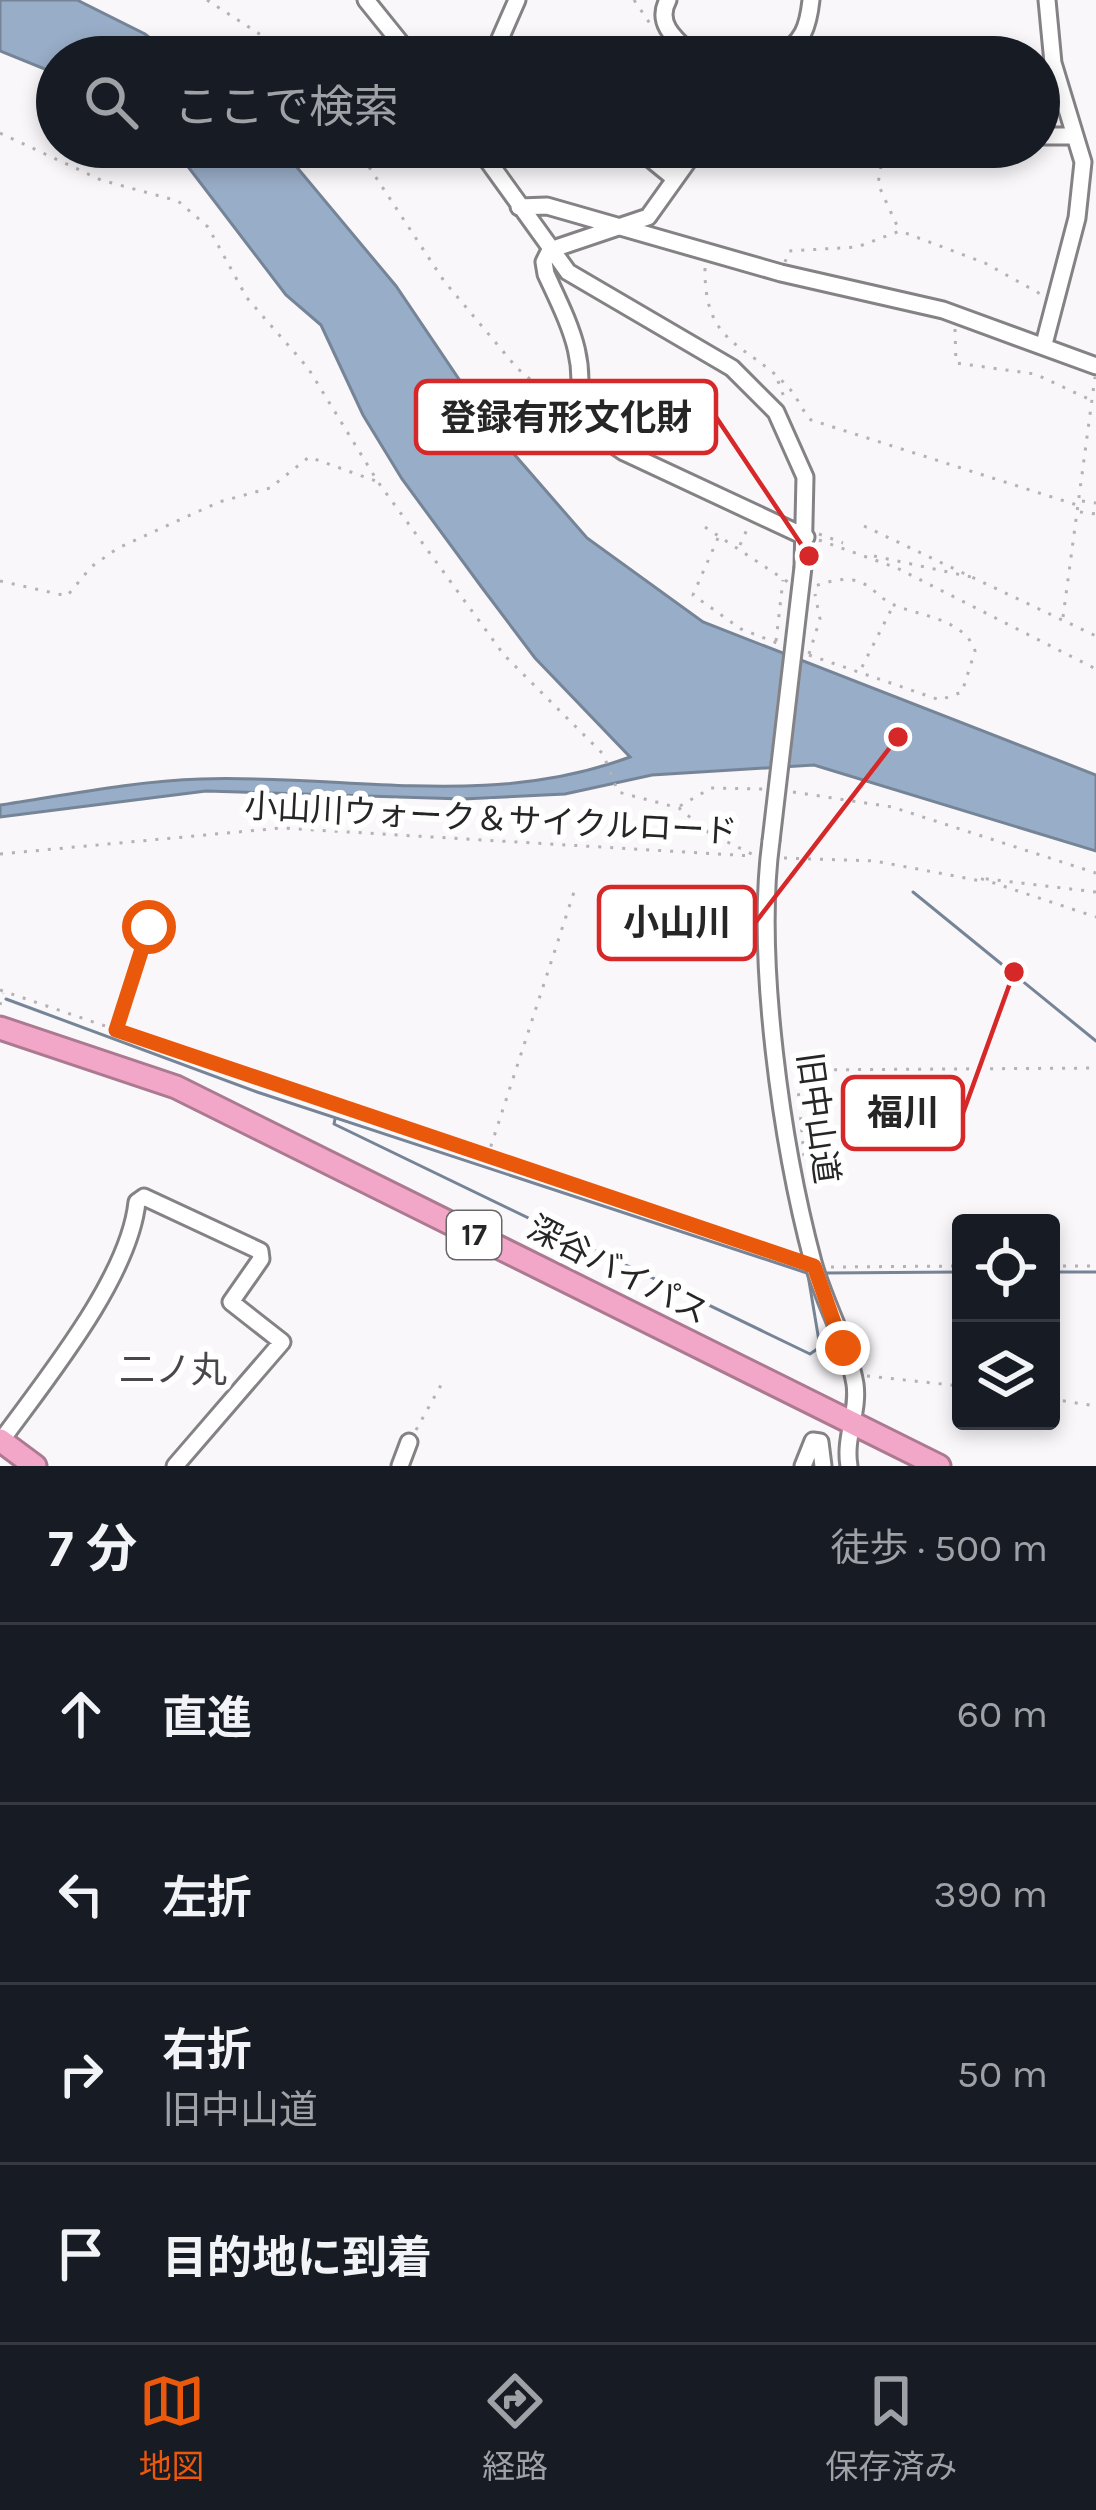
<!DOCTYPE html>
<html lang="ja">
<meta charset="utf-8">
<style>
body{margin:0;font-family:Karla,"Noto Sans JP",sans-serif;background:#242831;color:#f1f3f6}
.controls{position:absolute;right:36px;bottom:36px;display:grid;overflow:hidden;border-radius:12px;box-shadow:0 6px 18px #0003}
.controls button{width:108px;height:108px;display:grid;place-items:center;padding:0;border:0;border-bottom:3px solid #363941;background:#171b24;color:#f1f3f6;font:60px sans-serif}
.stop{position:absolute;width:36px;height:36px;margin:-27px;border:9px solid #ea580c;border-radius:50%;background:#fff}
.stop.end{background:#ea580c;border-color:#fff;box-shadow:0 3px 12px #0008}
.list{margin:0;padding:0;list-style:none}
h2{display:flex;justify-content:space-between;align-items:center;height:156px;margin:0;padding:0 48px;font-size:51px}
h2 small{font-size:39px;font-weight:400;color:#9ea1a6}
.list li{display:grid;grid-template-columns:78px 1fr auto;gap:36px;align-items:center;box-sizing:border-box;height:180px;padding:0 48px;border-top:3px solid #363941}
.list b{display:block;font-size:45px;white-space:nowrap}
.list p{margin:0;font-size:39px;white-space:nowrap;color:#9ea1a6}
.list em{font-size:39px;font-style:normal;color:#9ea1a6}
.icon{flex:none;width:66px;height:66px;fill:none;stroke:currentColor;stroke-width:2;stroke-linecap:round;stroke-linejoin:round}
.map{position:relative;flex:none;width:1096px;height:1466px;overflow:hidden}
.search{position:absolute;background:#171b24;box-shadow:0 6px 18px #0003;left:36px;right:36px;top:36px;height:132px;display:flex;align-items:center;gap:30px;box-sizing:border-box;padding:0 42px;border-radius:66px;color:#9ea1a6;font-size:45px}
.sheet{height:876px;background:#171b24}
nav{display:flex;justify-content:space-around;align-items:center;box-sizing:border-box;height:168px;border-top:3px solid #363941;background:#171b24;font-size:33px;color:#9ea1a6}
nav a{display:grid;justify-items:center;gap:6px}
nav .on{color:#ea580c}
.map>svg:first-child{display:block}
.water{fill:#98adc7;stroke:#768497;stroke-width:3}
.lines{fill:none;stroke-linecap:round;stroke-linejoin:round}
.stream{stroke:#768497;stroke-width:3}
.minor-casing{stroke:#848285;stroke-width:21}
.highway-casing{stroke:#ab7990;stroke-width:27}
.path{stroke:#b3b2b4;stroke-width:3;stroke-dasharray:3 9;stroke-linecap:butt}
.minor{stroke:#fff;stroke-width:15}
.highway{stroke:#f2a6c8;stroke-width:21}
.minor-bridge-casing{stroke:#848285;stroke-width:21;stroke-linecap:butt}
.minor-bridge{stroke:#fff;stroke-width:15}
.route{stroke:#ea580c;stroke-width:15}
.labels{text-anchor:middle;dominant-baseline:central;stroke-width:12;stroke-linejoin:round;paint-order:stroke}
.shield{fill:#fff;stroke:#686768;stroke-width:3}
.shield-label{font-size:30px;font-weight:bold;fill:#272627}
.street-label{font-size:33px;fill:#272627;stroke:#fff}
.neighbourhood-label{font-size:36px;fill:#4a474a;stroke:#fff}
.leader{fill:none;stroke:#d62828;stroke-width:4.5}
.callout-dot{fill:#d62828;stroke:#fff;stroke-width:4.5}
.callout{fill:#fff;stroke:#d62828;stroke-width:4.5}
.callout-label{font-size:36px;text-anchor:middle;font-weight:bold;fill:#272627}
</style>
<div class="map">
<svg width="1096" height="1466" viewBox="0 0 1096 1466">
<rect width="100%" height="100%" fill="#f9f7fa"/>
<path class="water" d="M 0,0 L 77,0 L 145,34 L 174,57 L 57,57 L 57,74 L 0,51 Z
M 173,147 L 280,147 L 396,286 L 494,431 L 587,538 L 703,622 L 1096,775 L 1096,851 L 814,765 L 652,775 L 565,794 L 463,799 L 206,791 L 0,817 L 0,805 C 66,795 134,781 201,779 C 348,774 487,810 630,757 L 535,658 L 483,589 L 402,479 L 363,415 L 321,325 L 286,295 Z"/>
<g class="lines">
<path class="stream" d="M 913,892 L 1096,1041
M 6,999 L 257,1092 L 810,1274
M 335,1119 L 334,1124 L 810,1354 L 820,1347 L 808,1275
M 1051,1272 L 1096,1272
M 827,1273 L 961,1272"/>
<defs>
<path id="minor" d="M 366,0 L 412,57
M 668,0 C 654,25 679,42 695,57
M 798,44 L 811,57
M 492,57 L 517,0
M 779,57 C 803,41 808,28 811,0
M 1039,136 L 1073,136
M 478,147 L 568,272 L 732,368 L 776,412 L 805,477 L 803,567
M 636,147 L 674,178
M 882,155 L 884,147
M 519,207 L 547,206 L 781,273 L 943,310 L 1096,366
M 550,250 L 544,262 L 546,274 C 569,324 591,363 574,418 L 624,452 L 806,537
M 550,250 L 648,217 L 698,147
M 1044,344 L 1077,218 L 1083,162 L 1053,63 L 1047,0
M 771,841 C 755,959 782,1146 813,1262 C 824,1303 848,1343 855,1384 C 859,1412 844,1437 849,1466
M 1,1441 C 46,1379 129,1278 137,1202 L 144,1197 L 260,1251 L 261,1259 L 231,1302 L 282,1342 L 175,1466
M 400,1466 L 409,1442
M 803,1466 L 813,1441 L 820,1442 L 823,1466"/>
<path id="highway" d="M 0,1028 L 176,1087 L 939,1466
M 0,1440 L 35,1466"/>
</defs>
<use href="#minor" class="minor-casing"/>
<use href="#highway" class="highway-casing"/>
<path class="path" d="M 207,0 L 295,57
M 634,0 L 653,28
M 0,133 L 101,180 L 178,201 L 208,227 L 247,298 L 308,368 L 378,482 L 504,655 L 603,754 L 618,792 L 679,808 L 709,833 L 756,856
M 356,147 L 444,281 L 517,368 L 563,407
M 881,166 L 878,184 L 899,230
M 785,262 L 789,251 L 857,247 L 900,231 L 985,263 L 1044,296
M 705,268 C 704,347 747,342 789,388 C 798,398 802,411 811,420 L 1080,506
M 955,329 L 956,363 L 1035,374 L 1091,400
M 778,381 L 785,400
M 1082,501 L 1096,503
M 1080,512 L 1096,514
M 864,526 L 1096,636
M 705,527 L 788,582
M 819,534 L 843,543
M 718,538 L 693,595 L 741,629 L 782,645
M 819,540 L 897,568 L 1096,669
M 740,545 L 748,527
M 874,556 L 976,578
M 0,581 L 67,596 L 91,567 L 118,548 L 219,502 L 270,488 L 309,457 L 376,481
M 1063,617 L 1095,377
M 776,641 L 783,580
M 809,654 L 820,619 L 815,594
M 809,655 L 940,700 L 962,692 L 975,651 C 965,619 920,616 894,605 C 878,598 871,583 853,580 C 840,578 827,582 815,586
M 862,667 L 893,606
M 793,792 L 892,807 L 1096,873
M 680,806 L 711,788 L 766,789
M 0,854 L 281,828 L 752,856
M 784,858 L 875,861 L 981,881
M 1096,892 L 979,878 L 1096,917
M 0,990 L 798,1263
M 0,1005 L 3,993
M 116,1028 L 149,927
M 804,1156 L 797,1077 L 802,1070 L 1096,1068
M 487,1158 L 574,892
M 1051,1266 L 1096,1266
M 831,1267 L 961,1266
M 867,1376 L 961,1386
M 1051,1399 L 1096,1406
M 416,1430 L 441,1385"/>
<use href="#minor" class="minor"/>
<use href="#highway" class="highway"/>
<defs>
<path id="minor-bridge" d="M 771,841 L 803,567"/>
</defs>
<use href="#minor-bridge" class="minor-bridge-casing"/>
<use href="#minor-bridge" class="minor-bridge"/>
</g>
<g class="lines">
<path class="route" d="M 149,927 L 116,1030 L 814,1266 L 843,1348"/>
</g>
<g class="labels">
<rect class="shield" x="447" y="1211" width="54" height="48" rx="9"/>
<g class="shield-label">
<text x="474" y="1235">17</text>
</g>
<g class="street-label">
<text transform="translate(491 819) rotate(3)">小山川ウォーク＆サイクルロード</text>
<text transform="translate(818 1118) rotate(82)">旧中山道</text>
<text transform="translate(618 1270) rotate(27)">深谷バイパス</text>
</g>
<g class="neighbourhood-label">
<text x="173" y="1370">二ノ丸</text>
</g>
</g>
<path class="leader" d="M809 556L716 417M898 737L755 923M1014 972L963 1113"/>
<g class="callout-dot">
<circle cx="809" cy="556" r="12"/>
<circle cx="898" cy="737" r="12"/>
<circle cx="1014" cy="972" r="12"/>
</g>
<g class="callout">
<rect x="416" y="381" width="300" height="72" rx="12"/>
<rect x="599" y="887" width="156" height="72" rx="12"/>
<rect x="843" y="1077" width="120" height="72" rx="12"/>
</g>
<g class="callout-label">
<text x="566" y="430">登録有形文化財</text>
<text x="677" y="935">小山川</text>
<text x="903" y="1125">福川</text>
</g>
</svg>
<div class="controls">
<button><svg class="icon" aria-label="locate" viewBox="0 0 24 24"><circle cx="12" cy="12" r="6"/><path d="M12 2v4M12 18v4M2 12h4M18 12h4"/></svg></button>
<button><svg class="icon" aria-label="layers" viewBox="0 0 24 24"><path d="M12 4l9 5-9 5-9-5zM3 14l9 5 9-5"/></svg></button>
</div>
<div class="stop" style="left:149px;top:927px"></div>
<div class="stop end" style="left:843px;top:1348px"></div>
<div class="search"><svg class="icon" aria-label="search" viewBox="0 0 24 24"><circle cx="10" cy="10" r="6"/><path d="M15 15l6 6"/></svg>ここで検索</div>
</div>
<section class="sheet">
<h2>7 分<small>徒歩 · 500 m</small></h2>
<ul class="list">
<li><svg class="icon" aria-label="ahead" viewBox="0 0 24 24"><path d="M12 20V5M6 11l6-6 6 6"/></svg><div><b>直進</b></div><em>60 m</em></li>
<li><svg class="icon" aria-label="left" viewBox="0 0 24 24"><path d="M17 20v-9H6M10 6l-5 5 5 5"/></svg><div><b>左折</b></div><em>390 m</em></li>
<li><svg class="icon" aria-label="right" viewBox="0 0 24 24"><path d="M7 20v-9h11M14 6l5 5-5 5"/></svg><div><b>右折</b><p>旧中山道</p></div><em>50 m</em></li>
<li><svg class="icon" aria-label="arrive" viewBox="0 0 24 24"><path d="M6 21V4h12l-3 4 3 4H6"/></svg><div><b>目的地に到着</b></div></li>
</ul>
</section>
<nav>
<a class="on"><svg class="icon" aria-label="map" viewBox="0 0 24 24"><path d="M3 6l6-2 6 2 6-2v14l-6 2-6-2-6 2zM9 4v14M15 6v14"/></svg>地図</a>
<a><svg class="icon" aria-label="directions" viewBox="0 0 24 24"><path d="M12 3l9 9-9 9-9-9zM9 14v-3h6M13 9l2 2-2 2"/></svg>経路</a>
<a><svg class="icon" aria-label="saved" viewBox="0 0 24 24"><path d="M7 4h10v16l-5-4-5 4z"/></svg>保存済み</a>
</nav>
